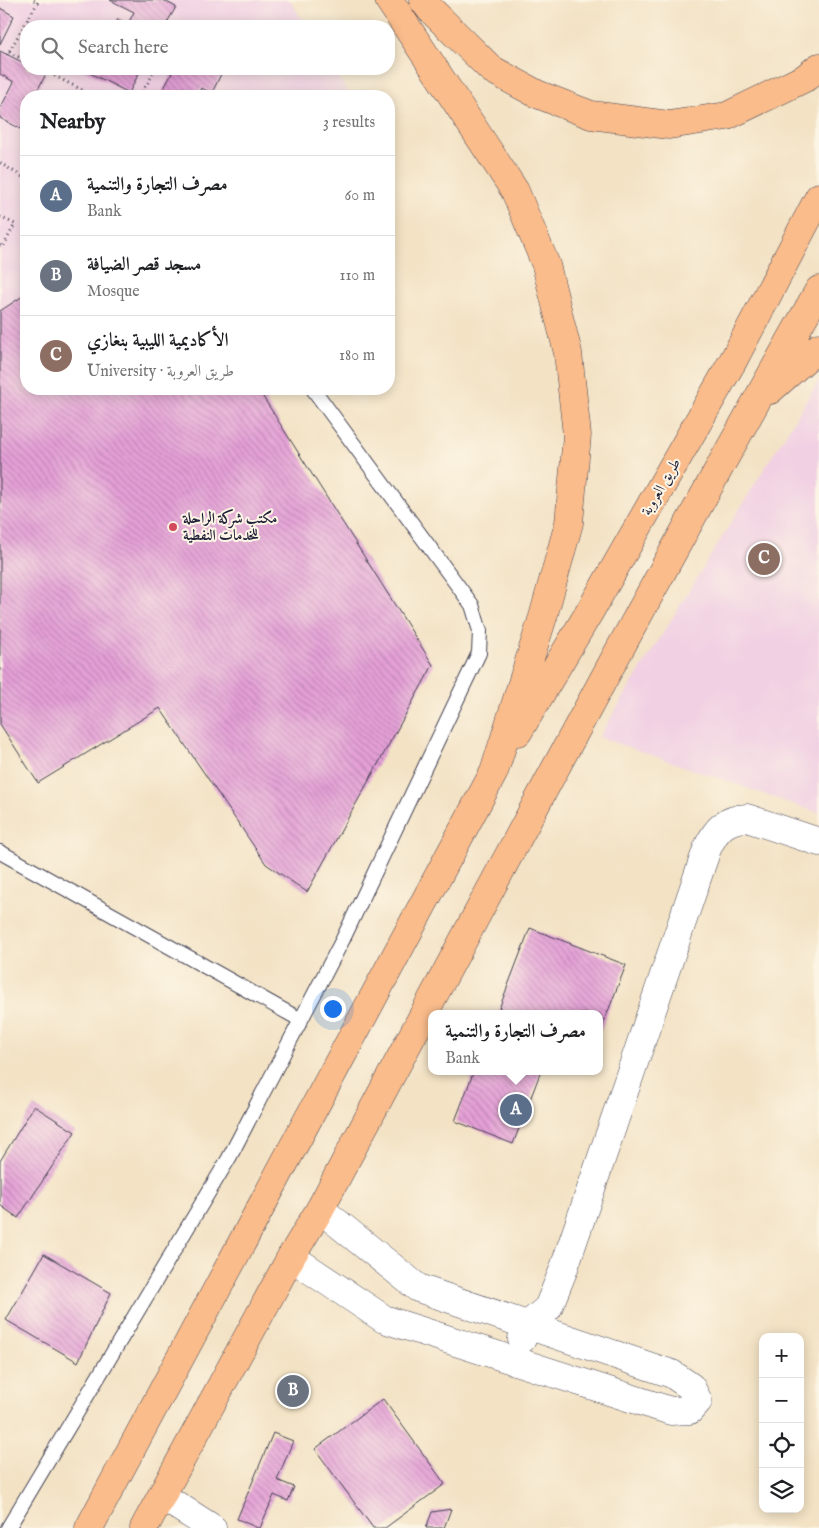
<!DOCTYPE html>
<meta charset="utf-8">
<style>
body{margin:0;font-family:"IM FELL English",Amiri,serif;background:#f6f6f6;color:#202124}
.controls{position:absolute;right:15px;bottom:15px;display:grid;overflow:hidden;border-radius:10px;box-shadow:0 2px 12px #0003}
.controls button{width:45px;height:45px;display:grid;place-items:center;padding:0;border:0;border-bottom:1px solid #e0e0e0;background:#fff;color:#202124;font:25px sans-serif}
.you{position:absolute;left:332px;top:1008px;width:18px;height:18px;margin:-12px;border:4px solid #fff;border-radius:50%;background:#1a73e8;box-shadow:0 0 0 8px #1a73e833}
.badge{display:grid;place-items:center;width:32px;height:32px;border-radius:50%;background:#7c3aed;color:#fff;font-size:16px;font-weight:700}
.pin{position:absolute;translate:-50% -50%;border:2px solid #fff;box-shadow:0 1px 5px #0006}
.popup{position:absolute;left:428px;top:1010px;width:175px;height:65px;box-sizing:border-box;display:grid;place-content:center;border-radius:10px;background:#fff;filter:drop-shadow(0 1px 4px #0005);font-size:16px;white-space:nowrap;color:#757577}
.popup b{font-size:19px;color:#202124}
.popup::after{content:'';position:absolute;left:50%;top:100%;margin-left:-10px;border:10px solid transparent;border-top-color:#fff}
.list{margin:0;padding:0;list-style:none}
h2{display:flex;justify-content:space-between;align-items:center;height:65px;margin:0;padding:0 20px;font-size:21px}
h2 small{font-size:16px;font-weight:400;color:#757577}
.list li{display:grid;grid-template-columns:32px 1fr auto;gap:15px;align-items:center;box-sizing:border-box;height:80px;padding:0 20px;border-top:1px solid #e0e0e0}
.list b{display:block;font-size:19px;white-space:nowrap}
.list p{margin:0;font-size:16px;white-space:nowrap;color:#757577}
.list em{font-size:16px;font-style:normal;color:#757577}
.icon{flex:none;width:28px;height:28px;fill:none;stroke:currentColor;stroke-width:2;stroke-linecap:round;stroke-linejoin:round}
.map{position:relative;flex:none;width:819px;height:1528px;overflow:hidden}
.search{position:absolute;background:#fff;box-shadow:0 2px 12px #0003;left:20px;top:20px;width:375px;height:55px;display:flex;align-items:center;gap:12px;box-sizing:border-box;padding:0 18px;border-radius:20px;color:#757577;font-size:19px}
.panel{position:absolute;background:#fff;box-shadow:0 2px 12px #0003;left:20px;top:90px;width:375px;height:305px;border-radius:20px}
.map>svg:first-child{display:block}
.built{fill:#f1d0e3}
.building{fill:url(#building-back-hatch)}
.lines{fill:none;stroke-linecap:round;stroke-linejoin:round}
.service-casing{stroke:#413f50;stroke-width:16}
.minor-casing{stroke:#413f50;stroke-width:29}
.trunk-casing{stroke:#413f50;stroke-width:29}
.path{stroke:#413f50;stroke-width:3;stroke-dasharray:1 4;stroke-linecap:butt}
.service{stroke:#fff;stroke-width:14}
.minor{stroke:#fff;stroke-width:28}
.trunk{stroke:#fabc8b;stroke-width:28}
.poi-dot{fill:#d1495b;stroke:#fcf5e5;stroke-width:2}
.labels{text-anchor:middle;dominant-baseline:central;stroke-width:4;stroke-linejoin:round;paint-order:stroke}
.street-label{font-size:15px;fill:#22223b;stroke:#fcf5e5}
.poi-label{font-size:15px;font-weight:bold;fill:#22223b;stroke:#fcf5e5;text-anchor:start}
</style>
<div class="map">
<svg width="819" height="1528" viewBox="0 0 819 1528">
<defs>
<pattern id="building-back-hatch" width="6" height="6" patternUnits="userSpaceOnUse" patternTransform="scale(1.25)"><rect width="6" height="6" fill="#e5a0d7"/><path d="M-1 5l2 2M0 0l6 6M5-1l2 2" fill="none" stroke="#b982b0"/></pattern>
</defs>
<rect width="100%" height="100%" fill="#fcf5e5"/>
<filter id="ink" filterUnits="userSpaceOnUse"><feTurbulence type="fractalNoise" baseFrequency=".02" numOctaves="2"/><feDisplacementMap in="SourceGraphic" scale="10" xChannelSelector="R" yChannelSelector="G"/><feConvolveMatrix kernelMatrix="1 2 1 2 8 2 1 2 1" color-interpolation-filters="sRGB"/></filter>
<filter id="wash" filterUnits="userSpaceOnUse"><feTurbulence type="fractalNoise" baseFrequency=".0096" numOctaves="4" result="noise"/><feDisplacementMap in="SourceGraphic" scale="20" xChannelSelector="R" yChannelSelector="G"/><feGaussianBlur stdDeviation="1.12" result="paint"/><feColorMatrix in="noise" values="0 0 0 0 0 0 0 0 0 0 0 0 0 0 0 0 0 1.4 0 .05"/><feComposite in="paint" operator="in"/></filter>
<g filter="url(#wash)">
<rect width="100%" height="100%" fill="#f3e2c4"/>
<path class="built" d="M 0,0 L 290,0 L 306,26 L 26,26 L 26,69 L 333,69 L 350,96 L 26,96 L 26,294 L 0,311 Z
M 819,380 L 819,813 L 599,737 Z"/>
<g id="blocks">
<path class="building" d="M 110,0 L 163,0 L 176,7 L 165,26 L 115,26 L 118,19 L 128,24 L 134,12 Z
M 0,8 L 14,16 L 0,44 Z
M 0,51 L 26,64 L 26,69 L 35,69 L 46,74 L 37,91 L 44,94 L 43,96 L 26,96 L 26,132 L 0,118 L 0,109 L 14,82 L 0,74 Z
M 82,69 L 141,69 L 129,93 Z
M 163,69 L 214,69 L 213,71 L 221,74 L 212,93 L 201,88 L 197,96 L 160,96 L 172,73 Z
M 26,294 L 26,389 L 258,389 L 433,665 L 307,892 L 266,864 L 160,708 L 38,783 L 0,724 L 0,311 Z
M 530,928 L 626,965 L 600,1032 L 600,1014 L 497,1014 Z
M 474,1071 L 541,1071 L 513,1144 L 455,1121 Z
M 34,1106 L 75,1132 L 18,1218 L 0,1205 L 0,1161 Z
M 44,1254 L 111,1293 L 78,1362 L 6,1320 Z
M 383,1399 L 445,1484 L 385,1528 L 373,1528 L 315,1449 Z
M 273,1433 L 293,1441 L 277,1480 L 294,1487 L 288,1501 L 274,1495 L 260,1528 L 258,1528 L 237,1519 Z
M 451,1509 L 444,1528 L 426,1528 L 432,1512 Z"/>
</g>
</g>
<g filter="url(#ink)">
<use href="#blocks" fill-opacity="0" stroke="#413f50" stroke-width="1"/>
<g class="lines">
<defs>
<path id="service" d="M 0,852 L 301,1020
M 8,1528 L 229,1158 L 343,939 L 479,653 L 480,631 L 472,605 L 313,389"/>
<path id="minor" d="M 291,1257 L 384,1319 L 671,1411 L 690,1410 L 698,1401 L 691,1387 L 672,1374 L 418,1288 L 320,1209
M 522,1339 L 528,1325 L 548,1308 L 563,1271 L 707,849 C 716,829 725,819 747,818 L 819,842
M 162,1496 L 212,1528"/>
<path id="trunk" d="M 423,0 L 430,9 L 491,69 L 537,94 L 591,115 L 669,125 L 727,116 L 805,78 L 819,67
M 770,390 L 819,347
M 518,732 L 590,611 L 734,359 L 819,197
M 89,1528 L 494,772 L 543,617 L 569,523 L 577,435 L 568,353 L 546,265 L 515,191 L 389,0
M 144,1528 L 291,1257 L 320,1209 C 484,901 647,593 819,290"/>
</defs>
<use href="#service" class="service-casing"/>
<use href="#minor" class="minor-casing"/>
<use href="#trunk" class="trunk-casing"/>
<path class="path" d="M 9,52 L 26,61
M 7,55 L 38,2 L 33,0
M 41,69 L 94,96
M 140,96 L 156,69
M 0,163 L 26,179
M 0,217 L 15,224 L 3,247 L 0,245"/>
<use href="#service" class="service"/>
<use href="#minor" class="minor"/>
<use href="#trunk" class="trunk"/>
</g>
</g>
<circle class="poi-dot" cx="173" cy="527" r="5"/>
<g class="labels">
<g class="street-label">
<text transform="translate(661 487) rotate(-60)">طريق العروبة</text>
</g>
<g class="poi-label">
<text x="183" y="518">مكتب شركة الراحلة<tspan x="183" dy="17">للخدمات النفطية</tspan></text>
</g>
</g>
</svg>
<div class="controls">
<button>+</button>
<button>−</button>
<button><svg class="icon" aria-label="locate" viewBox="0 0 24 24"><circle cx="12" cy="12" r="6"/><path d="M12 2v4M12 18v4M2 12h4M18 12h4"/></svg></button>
<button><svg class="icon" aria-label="layers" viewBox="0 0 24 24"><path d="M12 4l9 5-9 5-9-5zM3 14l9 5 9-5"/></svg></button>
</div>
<div class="you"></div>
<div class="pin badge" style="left:516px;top:1110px;background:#5c6f8a">A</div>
<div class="popup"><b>مصرف التجارة والتنمية</b>Bank</div>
<div class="pin badge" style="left:293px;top:1391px;background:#6b7280">B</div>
<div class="pin badge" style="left:764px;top:559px;background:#8d6e63">C</div>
<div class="search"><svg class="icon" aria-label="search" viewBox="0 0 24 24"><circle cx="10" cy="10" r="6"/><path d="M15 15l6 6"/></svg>Search here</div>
<section class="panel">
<h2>Nearby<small>3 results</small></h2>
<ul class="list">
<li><span class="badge" style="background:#5c6f8a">A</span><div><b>مصرف التجارة والتنمية</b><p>Bank</p></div><em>60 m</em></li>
<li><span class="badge" style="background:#6b7280">B</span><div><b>مسجد قصر الضيافة</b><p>Mosque</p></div><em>110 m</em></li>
<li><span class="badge" style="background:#8d6e63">C</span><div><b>الأكاديمية الليبية بنغازي</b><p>University · طريق العروبة</p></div><em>180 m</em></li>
</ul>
</section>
</div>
